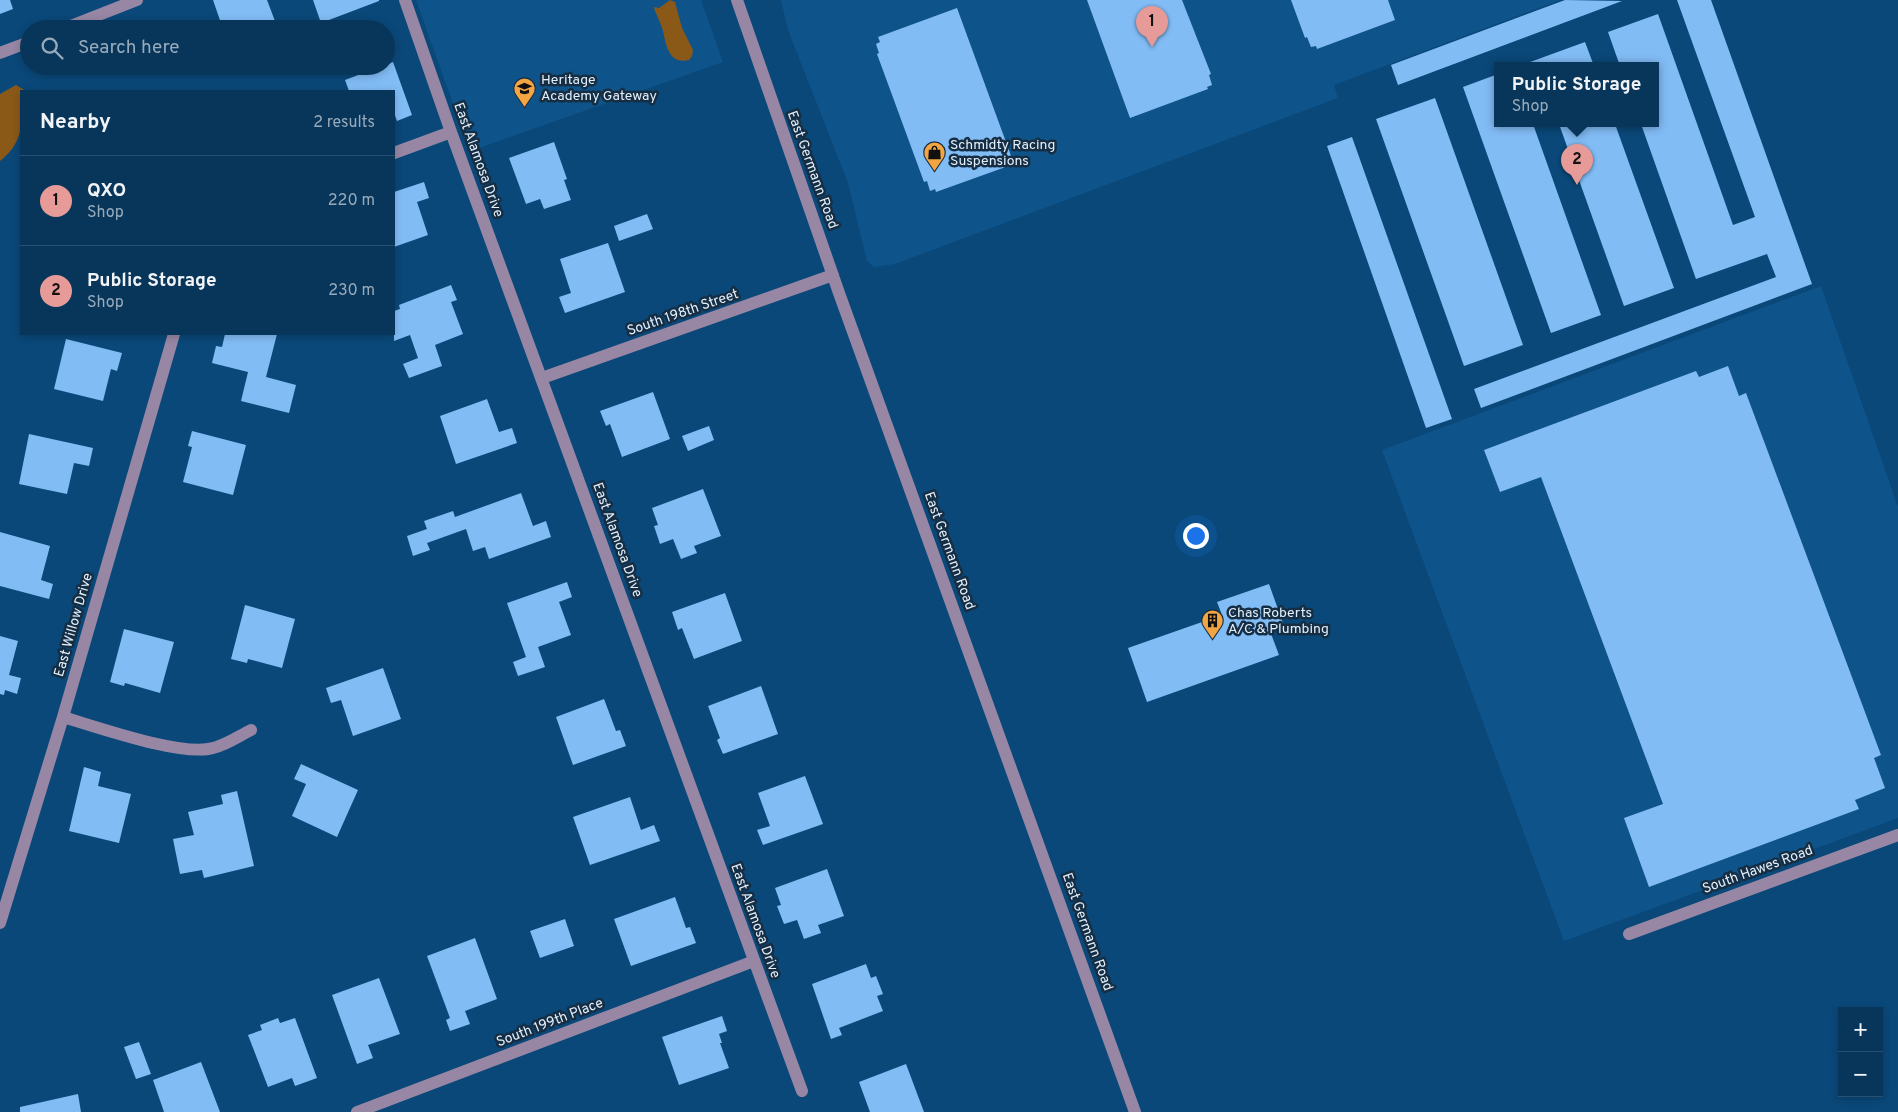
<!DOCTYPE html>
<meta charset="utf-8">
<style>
body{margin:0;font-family:Overpass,sans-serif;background:#113e61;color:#f1f3f6}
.controls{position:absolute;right:15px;bottom:15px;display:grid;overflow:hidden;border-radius:0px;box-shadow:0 2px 8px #0003}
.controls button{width:45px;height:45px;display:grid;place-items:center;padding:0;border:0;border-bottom:1px solid #295071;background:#08365b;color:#f1f3f6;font:25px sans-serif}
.you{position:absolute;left:1195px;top:535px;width:18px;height:18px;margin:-12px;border:4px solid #fff;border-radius:50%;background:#1a73e8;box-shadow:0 0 0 8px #1a73e833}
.badge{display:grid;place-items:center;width:32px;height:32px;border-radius:50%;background:#e69b98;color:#111;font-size:16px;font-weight:700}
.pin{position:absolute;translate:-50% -41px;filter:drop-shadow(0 1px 2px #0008)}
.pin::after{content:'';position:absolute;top:26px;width:18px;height:15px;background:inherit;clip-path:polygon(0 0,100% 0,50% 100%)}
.popup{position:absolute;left:1494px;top:62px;width:165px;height:65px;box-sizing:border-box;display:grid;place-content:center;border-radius:0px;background:#08365b;filter:drop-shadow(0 1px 4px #0005);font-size:16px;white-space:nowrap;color:#98abbb}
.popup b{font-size:19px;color:#f1f3f6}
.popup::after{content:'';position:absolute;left:50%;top:100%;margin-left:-10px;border:10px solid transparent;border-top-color:#08365b}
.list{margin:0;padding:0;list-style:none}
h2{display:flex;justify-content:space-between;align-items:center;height:65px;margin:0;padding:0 20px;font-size:21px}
h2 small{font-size:16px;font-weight:400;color:#98abbb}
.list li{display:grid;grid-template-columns:32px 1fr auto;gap:15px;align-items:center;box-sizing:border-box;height:90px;padding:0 20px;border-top:1px solid #295071}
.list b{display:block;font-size:19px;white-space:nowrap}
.list p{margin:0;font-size:16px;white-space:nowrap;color:#98abbb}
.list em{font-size:16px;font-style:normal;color:#98abbb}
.icon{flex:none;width:28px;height:28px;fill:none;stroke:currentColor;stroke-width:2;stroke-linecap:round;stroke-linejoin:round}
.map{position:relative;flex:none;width:1898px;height:1112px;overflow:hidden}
.search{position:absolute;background:#08365b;box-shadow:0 2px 8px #0003;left:20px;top:20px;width:375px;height:55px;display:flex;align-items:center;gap:12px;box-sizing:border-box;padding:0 18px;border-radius:28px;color:#98abbb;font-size:19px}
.panel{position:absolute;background:#08365b;box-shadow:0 2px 8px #0003;left:20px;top:90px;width:375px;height:245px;border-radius:0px}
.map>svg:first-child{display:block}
.built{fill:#0e548a}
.green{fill:#8a5918}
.building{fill:#82bcf5}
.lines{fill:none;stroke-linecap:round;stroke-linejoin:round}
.minor{stroke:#9787a4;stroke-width:12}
.labels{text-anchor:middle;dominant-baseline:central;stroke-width:5;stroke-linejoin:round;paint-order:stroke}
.poi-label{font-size:14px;fill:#e3effb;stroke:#162e44;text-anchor:start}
.street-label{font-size:14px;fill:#e3effb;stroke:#162e44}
</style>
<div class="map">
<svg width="1898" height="1112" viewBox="0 0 1898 1112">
<rect width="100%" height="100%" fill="#0a4879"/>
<path class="built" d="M 416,0 L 701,0 L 723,62 L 470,151 Z
M 781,0 L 1560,0 L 1334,85 L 1338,98 L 895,264 L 874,267 L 867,261 L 848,183 L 788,30 Z
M 1821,286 L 1898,507 L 1898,818 L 1564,941 L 1382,450 Z"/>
<path class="green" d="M 670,0 L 675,2 L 682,28 L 693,50 L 692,56 L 689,60 C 669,65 666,45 663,31 C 661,24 658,18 655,11 L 654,7 L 659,8 Z
M 16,85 L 26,91 L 21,91 C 21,122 26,140 0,161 L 0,94 Z"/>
<path class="building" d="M 0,0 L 10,0 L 13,9 L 0,14 Z
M 213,0 L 267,0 L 278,29 L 223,29 Z
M 313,0 L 379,0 L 379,1 L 321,23 Z
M 1087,0 L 1182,0 L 1211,74 L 1209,75 L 1212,85 L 1207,87 L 1208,89 L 1130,118 Z
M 1291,0 L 1388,0 L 1395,20 L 1317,49 L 1316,46 L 1311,47 L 1307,37 L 1305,38 Z
M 1565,0 L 1622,1 L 1398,85 L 1391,65 Z
M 1677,0 L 1711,0 L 1812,284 L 1481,408 L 1474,389 L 1776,277 L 1767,254 L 1696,279 L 1641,124 L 1656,124 L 1656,66 L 1620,66 L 1608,32 L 1658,14 L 1733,225 L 1755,217 Z
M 957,8 L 1014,164 L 936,192 L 935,189 L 930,191 L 927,181 L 924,182 L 877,54 L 879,53 L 876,44 L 880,42 L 878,37 Z
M 1585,42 L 1594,66 L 1522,66 L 1522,65 Z
M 393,62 L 412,115 L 397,121 L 394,113 L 394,91 L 349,91 L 345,80 L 382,66 L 386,66 L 386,65 Z
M 1498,74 L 1498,124 L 1533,124 L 1601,315 L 1551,333 L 1463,87 Z
M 1435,98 L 1523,345 L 1464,366 L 1376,119 Z
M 1559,124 L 1615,124 L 1674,288 L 1624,306 Z
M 1352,137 L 1452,419 L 1426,428 L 1327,146 Z
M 554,142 L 567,179 L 564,180 L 571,200 L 544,209 L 540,199 L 526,204 L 509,158 Z
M 424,182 L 429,198 L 417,202 L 428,235 L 394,247 L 394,192 Z
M 647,214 L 653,229 L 619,241 L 614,226 Z
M 608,243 L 625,292 L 565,313 L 559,297 L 571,293 L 560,259 Z
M 451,285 L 457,300 L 451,302 L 463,334 L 435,345 L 442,366 L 409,378 L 403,364 L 418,358 L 410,335 L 394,341 L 394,311 L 400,309 L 399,305 Z
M 225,334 L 277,334 L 266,377 L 296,385 L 289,413 L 241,401 L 248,372 L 212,363 L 216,346 L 222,347 Z
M 66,339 L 122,353 L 117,371 L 111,369 L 103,401 L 54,389 Z
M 1728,366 L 1739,396 L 1746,393 L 1881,755 L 1874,758 L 1885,788 L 1855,800 L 1859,809 L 1649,887 L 1624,818 L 1663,804 L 1541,477 L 1500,492 L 1484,450 L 1696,371 L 1699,377 Z
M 653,392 L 670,439 L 622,457 L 610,424 L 606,426 L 600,411 Z
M 487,399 L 499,432 L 512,428 L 517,443 L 456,464 L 440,416 Z
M 709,426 L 714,440 L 688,451 L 682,436 Z
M 192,431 L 246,445 L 233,495 L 183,482 L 192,447 L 188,446 Z
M 29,434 L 93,448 L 89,466 L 74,463 L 67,494 L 19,484 Z
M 703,489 L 721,536 L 694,546 L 697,553 L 681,559 L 673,539 L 660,544 L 654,526 L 658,525 L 652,508 Z
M 521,493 L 533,526 L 546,521 L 551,537 L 489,559 L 485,547 L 473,551 L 466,529 L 427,543 L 430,550 L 413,556 L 407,536 L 427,529 L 424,521 L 453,511 L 455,517 Z
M 0,532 L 50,546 L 41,580 L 53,584 L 49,599 L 0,586 Z
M 567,582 L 572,597 L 559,602 L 571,635 L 538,647 L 545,667 L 518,676 L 513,662 L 526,657 L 507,603 Z
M 1269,584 L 1284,626 L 1270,631 L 1279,655 L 1147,702 L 1128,648 L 1222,615 L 1217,602 Z
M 725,593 L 742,641 L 694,659 L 682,628 L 678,630 L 672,612 Z
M 245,605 L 295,619 L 282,668 L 248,659 L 247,663 L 231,659 Z
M 124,629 L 174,642 L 160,693 L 125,683 L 124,686 L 110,682 Z
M 0,636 L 18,641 L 9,675 L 21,678 L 17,694 L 5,690 L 4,695 L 0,694 Z
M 383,668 L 401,719 L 353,736 L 341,700 L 331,703 L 326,688 Z
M 761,686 L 778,734 L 723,754 L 717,740 L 720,738 L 708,706 Z
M 604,699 L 616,731 L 620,730 L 626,746 L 573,765 L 556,717 Z
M 301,764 L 358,790 L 337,837 L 292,816 L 306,784 L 294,779 Z
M 84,767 L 101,772 L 98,786 L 131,794 L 119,843 L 69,831 Z
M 805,776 L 823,824 L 763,845 L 757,830 L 770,826 L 758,793 Z
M 237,791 L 254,866 L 204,878 L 202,870 L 180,874 L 173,839 L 194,835 L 188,812 L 223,804 L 221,795 Z
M 630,797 L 641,830 L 654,825 L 660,841 L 590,865 L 573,817 Z
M 827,869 L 844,916 L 818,925 L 821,933 L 804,939 L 797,920 L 784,924 L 777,906 L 781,905 L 775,888 Z
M 675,897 L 686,928 L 690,927 L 696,943 L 631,966 L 614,919 Z
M 565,919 L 574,946 L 540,958 L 530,931 Z
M 475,938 L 497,999 L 465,1011 L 470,1024 L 450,1031 L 446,1020 L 450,1018 L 427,956 Z
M 866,964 L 871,978 L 876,976 L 883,994 L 877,996 L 883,1011 L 839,1028 L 842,1035 L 831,1039 L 812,984 Z
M 379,978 L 400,1034 L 368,1045 L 373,1058 L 357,1064 L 332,995 Z
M 722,1016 L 727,1031 L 719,1034 L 722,1043 L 720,1043 L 729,1068 L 679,1085 L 662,1037 Z
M 278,1018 L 280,1023 L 295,1018 L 317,1078 L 295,1086 L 292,1078 L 268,1087 L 248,1035 L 262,1030 L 260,1025 Z
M 139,1042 L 151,1074 L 136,1079 L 124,1047 Z
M 201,1062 L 220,1112 L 164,1112 L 153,1080 Z
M 906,1064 L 924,1112 L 870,1112 L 859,1082 Z
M 78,1094 L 81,1112 L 20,1112 L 20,1107 Z"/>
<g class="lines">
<path class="minor" d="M 405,0 L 451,132 L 802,1091
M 737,0 L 839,293 L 1135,1112
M 63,29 L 137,0
M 0,53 L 29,42
M 394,153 L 451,132
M 542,378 L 833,275
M 63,717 C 97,727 182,757 213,748 C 226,745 239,736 251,730
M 0,923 L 63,717 L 174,334
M 1629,934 L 1898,835
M 357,1112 L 754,961"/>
</g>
<defs>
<symbol id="school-pin" viewBox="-11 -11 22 30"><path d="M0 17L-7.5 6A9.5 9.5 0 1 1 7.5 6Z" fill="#f2a541" stroke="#162e44"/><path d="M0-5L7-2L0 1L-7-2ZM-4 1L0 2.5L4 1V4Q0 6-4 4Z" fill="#111"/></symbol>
<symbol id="shop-pin" viewBox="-11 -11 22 30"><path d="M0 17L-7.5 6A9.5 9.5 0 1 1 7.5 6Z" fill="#f2a541" stroke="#162e44"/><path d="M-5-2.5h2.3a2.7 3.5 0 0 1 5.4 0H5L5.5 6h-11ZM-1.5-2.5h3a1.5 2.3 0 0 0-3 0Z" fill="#111"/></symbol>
<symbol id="building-pin" viewBox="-11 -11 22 30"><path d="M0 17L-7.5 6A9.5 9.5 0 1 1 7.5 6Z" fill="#f2a541" stroke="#162e44"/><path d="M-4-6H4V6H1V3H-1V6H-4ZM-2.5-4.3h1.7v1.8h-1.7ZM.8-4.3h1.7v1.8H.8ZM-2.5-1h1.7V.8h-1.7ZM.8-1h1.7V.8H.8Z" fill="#111"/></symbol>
</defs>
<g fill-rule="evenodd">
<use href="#school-pin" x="512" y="76" width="25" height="34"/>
<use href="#shop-pin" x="922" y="140" width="25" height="34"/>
<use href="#building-pin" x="1200" y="608" width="25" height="34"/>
</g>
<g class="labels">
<g class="poi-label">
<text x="541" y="80">Heritage<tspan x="541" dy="16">Academy Gateway</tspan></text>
<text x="950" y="145">Schmidty Racing<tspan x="950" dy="16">Suspensions</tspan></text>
<text x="1228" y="613">Chas Roberts<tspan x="1228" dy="16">A/C &amp; Plumbing</tspan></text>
</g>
<g class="street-label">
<text transform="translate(478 160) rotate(70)">East Alamosa Drive</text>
<text transform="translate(812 170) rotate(70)">East Germann Road</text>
<text transform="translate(683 313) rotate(-19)">South 198th Street</text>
<text transform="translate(617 540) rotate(70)">East Alamosa Drive</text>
<text transform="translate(949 551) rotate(70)">East Germann Road</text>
<text transform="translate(74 625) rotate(-74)">East Willow Drive</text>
<text transform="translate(1758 870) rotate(-20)">South Hawes Road</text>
<text transform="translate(755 921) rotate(70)">East Alamosa Drive</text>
<text transform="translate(1087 932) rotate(70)">East Germann Road</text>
<text transform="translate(550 1023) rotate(-21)">South 199th Place</text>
</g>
</g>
</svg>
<div class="controls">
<button>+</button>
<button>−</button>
</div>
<div class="you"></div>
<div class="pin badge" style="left:1152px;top:47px">1</div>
<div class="pin badge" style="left:1577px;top:185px">2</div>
<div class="popup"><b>Public Storage</b>Shop</div>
<div class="search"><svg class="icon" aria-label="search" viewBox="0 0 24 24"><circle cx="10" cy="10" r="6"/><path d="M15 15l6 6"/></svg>Search here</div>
<section class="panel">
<h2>Nearby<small>2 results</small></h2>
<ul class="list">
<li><span class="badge">1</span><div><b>QXO</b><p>Shop</p></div><em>220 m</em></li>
<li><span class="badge">2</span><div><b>Public Storage</b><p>Shop</p></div><em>230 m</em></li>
</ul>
</section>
</div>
